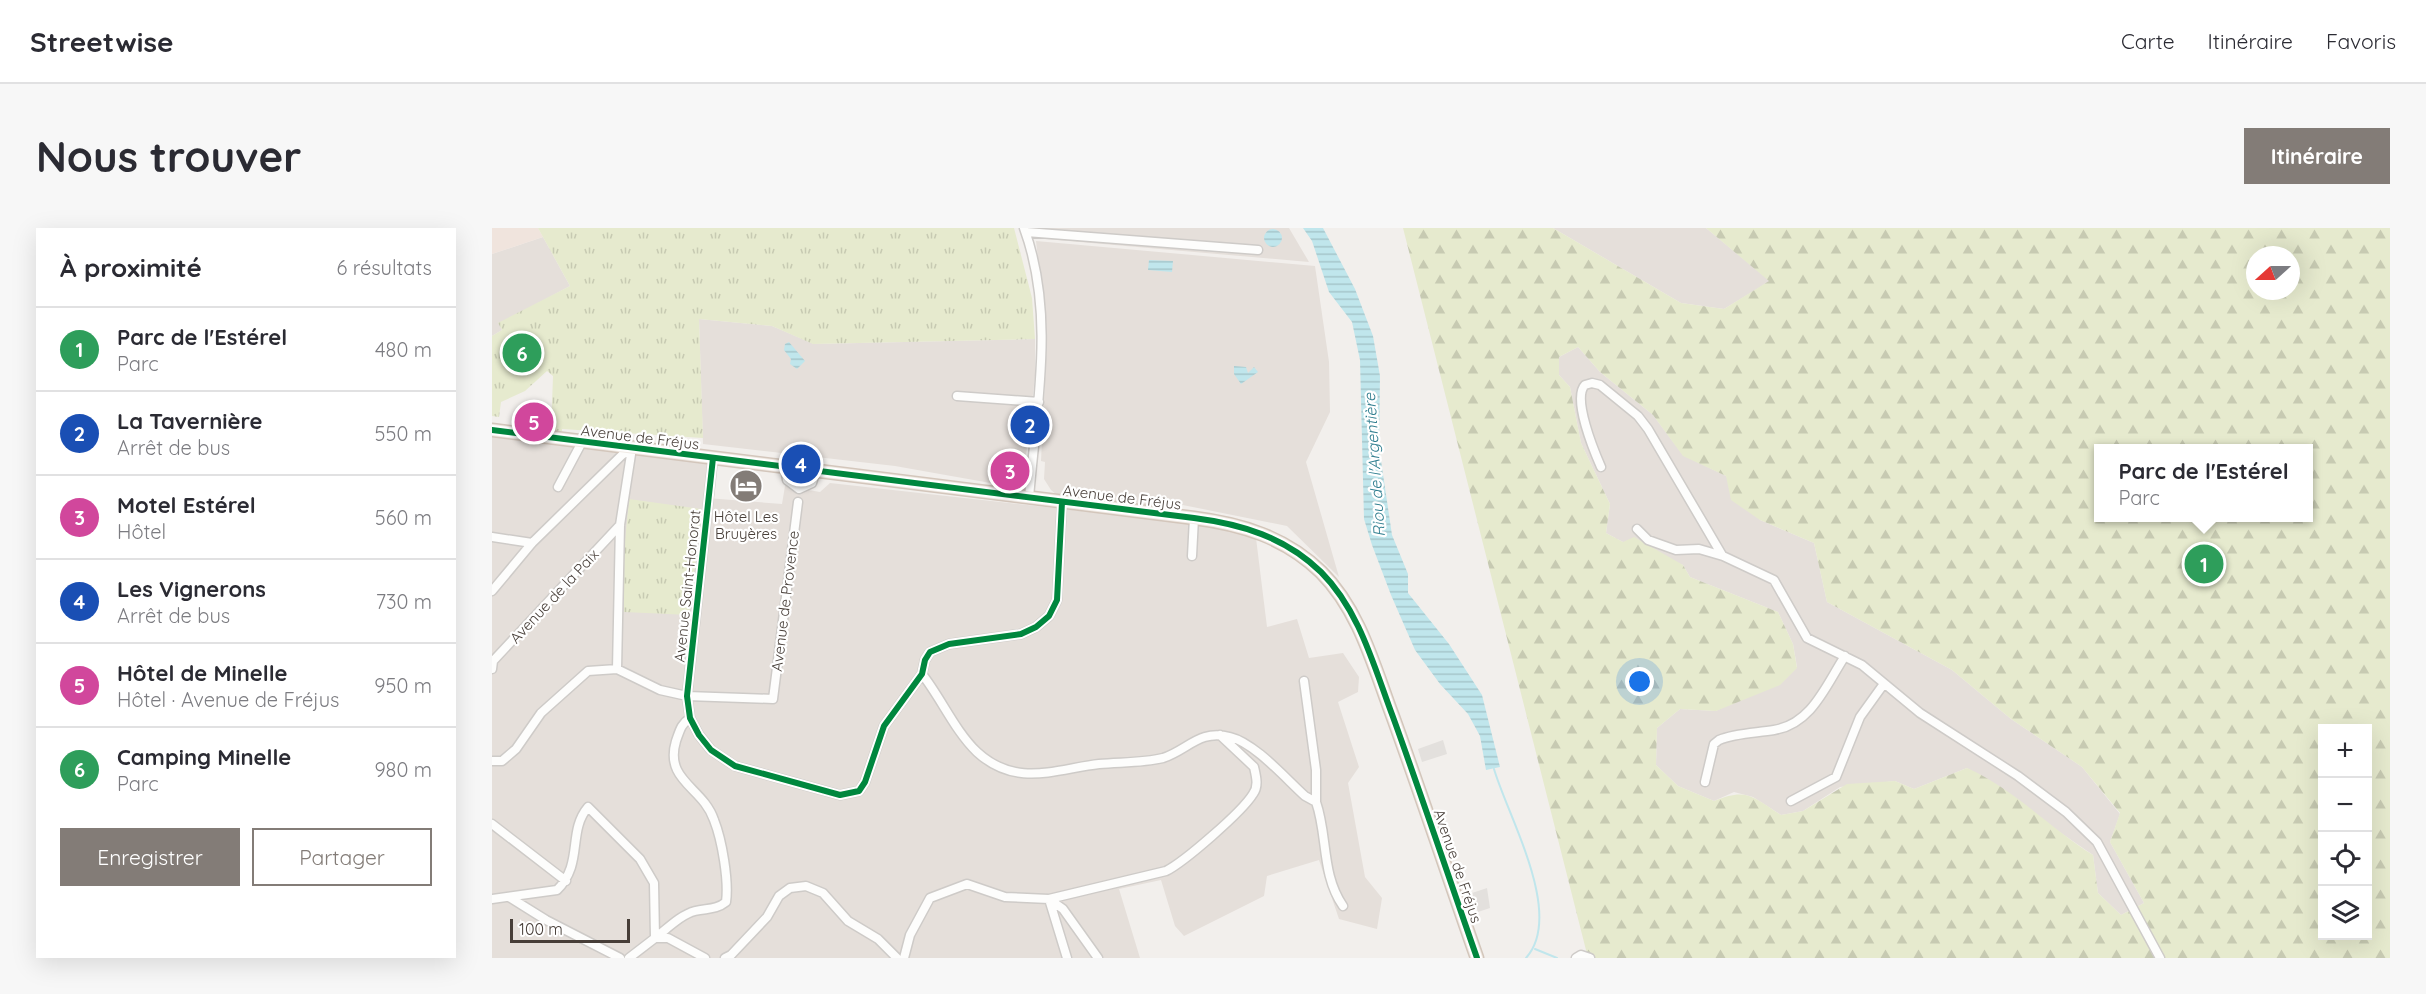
<!DOCTYPE html>
<html lang="fr">
<meta charset="utf-8">
<style>
body{margin:0;font-family:Quicksand,sans-serif;background:#f7f7f7;color:#2b2b33}
.controls{position:absolute;right:18px;bottom:18px;display:grid;overflow:hidden;border-radius:0px;box-shadow:0 6px 24px #0002}
.controls button{width:54px;height:54px;display:grid;place-items:center;padding:0;border:0;border-bottom:2px solid #e1e1e2;background:#fff;color:#2b2b33;font:30px sans-serif}
.compass{position:absolute;left:1754px;top:18px;width:54px;height:54px;border-radius:50%;background:#fff;box-shadow:0 6px 24px #0002;rotate:249deg}
.scale{position:absolute;left:18px;bottom:15px;width:120px;box-sizing:border-box;padding-left:6px;border:3px solid #473e38;border-top:0;font-size:16px;line-height:21px;white-space:nowrap;color:#473e38;-webkit-text-stroke:4px #fff;paint-order:stroke}
.you{position:absolute;left:1148px;top:454px;width:21px;height:21px;margin:-15px;border:4px solid #fff;border-radius:50%;background:#1a73e8;box-shadow:0 0 0 9px #1a73e833}
.badge{display:grid;place-items:center;width:39px;height:39px;border-radius:50%;background:#837c77;color:#fff;font-size:20px;font-weight:700}
.pin{position:absolute;translate:-50% -50%;border:3px solid #fff;box-shadow:0 2px 6px #0006}
.popup{position:absolute;left:1602px;top:216px;width:219px;height:78px;box-sizing:border-box;display:grid;place-content:center;border-radius:0px;background:#fff;filter:drop-shadow(0 2px 4px #0005);font-size:20px;white-space:nowrap;color:#7c7c81}
.popup b{font-size:22px;color:#2b2b33}
.popup::after{content:'';position:absolute;left:50%;top:100%;margin-left:-12px;border:12px solid transparent;border-top-color:#fff}
.list{margin:0;padding:0;list-style:none}
h2{display:flex;justify-content:space-between;align-items:center;height:78px;margin:0;padding:0 24px;font-size:26px}
h2 small{font-size:20px;font-weight:400;color:#7c7c81}
.list li{display:grid;grid-template-columns:39px 1fr auto;gap:18px;align-items:center;box-sizing:border-box;height:84px;padding:0 24px;border-top:2px solid #e1e1e2}
.list b{display:block;font-size:22px;white-space:nowrap}
.list p{margin:0;font-size:20px;white-space:nowrap;color:#7c7c81}
.list em{font-size:20px;font-style:normal;color:#7c7c81}
.actions{display:flex;gap:12px;padding:18px 24px}
.actions a{flex:1;padding:14px 0;border:2px solid #837c77;border-radius:0px;text-align:center;font-size:21px;color:#837c77}
.actions .main{background:#837c77;color:#fff}
.icon{flex:none;width:33px;height:33px;fill:none;stroke:currentColor;stroke-width:2;stroke-linecap:round;stroke-linejoin:round}
.map{position:relative;flex:none;width:1898px;height:730px;overflow:hidden;border-radius:0px}
header{display:flex;align-items:center;gap:36px;box-sizing:border-box;height:84px;padding:0 30px;background:#fff;border-bottom:2px solid #e1e1e2}
header strong{font-size:28px}
nav{display:flex;gap:33px;margin-inline-start:auto;font-size:21px}
.intro{display:flex;align-items:center;justify-content:space-between;box-sizing:border-box;height:144px;padding:0 36px}
h1{margin:0;font-size:42px}
.button{padding:15px 27px;border-radius:0px;background:#837c77;color:#fff;font-size:21px;font-weight:700}
main{display:flex;gap:36px;padding:0 36px}
aside{flex:1;background:#fff;border-radius:0px;box-shadow:0 6px 24px #0002}
.map>svg:first-child{display:block}
.residential{fill:#e5dfda}
.commercial{fill:#f0e4dd}
.grass{fill:url(#grass-tufts)}
.forest{fill:url(#forest-firs);fill-rule:evenodd}
.parking{fill:#e3e0dd}
.water{fill:url(#water-rules)}
.lines{fill:none;stroke-linecap:round;stroke-linejoin:round}
.stream{stroke:#c0e6ec;stroke-width:2}
.minor-casing{stroke:#cecbc8;stroke-width:11}
.primary-casing{stroke:#d3c6bb;stroke-width:15}
.minor{stroke:#fdfdfc;stroke-width:8}
.primary{stroke:#f1ebe5;stroke-width:12}
.cycleway-casing{stroke:#fff;stroke-width:10}
.cycleway{stroke:#00873e;stroke-width:6}
.labels{text-anchor:middle;dominant-baseline:central;stroke-width:4.5;stroke-linejoin:round;paint-order:stroke}
.street-label{font-size:15px;fill:#473e38;stroke:#fff}
.poi-label{font-size:15px;fill:#473e38;stroke:#fff}
.water-label{font-size:16px;font-style:italic;fill:#2f7e8f;stroke:#fff}
</style>
<header>
<strong>Streetwise</strong>
<nav><a>Carte</a><a>Itinéraire</a><a>Favoris</a></nav>
</header>
<div class="intro"><h1>Nous trouver</h1><a class="button">Itinéraire</a></div>
<main>
<aside>
<h2>À proximité<small>6 résultats</small></h2>
<ul class="list">
<li><span class="badge" style="background:#2e9e5b">1</span><div><b>Parc de l'Estérel</b><p>Parc</p></div><em>480 m</em></li>
<li><span class="badge" style="background:#1a4fb4">2</span><div><b>La Tavernière</b><p>Arrêt de bus</p></div><em>550 m</em></li>
<li><span class="badge" style="background:#d1479c">3</span><div><b>Motel Estérel</b><p>Hôtel</p></div><em>560 m</em></li>
<li><span class="badge" style="background:#1a4fb4">4</span><div><b>Les Vignerons</b><p>Arrêt de bus</p></div><em>730 m</em></li>
<li><span class="badge" style="background:#d1479c">5</span><div><b>Hôtel de Minelle</b><p>Hôtel · Avenue de Fréjus</p></div><em>950 m</em></li>
<li><span class="badge" style="background:#2e9e5b">6</span><div><b>Camping Minelle</b><p>Parc</p></div><em>980 m</em></li>
</ul>
<div class="actions"><a class="main">Enregistrer</a><a>Partager</a></div>
</aside>
<div class="map">
<svg width="1898" height="730" viewBox="0 0 1898 730">
<defs>
<pattern id="grass-tufts" width="24" height="20" patternUnits="userSpaceOnUse" patternTransform="scale(1.5)"><rect width="24" height="20" fill="#e6eace"/><path d="M3 7l-1-3M5 7V3M7 7l1-3M15 17l-1-3M17 17v-4M19 17l1-3" fill="none" stroke="#c7cab2"/></pattern>
<pattern id="forest-firs" width="22" height="20" patternUnits="userSpaceOnUse" patternTransform="scale(1.5)"><rect width="22" height="20" fill="#e6eace"/><path d="M5 1l3.5 6h-7zM16 11l3.5 6h-7z" fill="#c7cab2"/></pattern>
<pattern id="water-rules" width="6" height="5" patternUnits="userSpaceOnUse" patternTransform="scale(1.5)"><rect width="6" height="5" fill="#c0e6ec"/><path d="M0 2.5h6" fill="none" stroke="#a6c6cb"/></pattern>
</defs>
<rect width="100%" height="100%" fill="#f2efec"/>
<path class="residential" d="M 539,0 L 797,0 L 817,34 L 542,10 Z
M 1061,0 L 1214,0 L 1278,53 L 1232,81 L 1189,75 Z
M 51,9 L 78,58 L 7,96 L 10,102 L 0,108 L 0,26 Z
M 544,13 L 823,38 L 837,134 L 838,184 L 814,234 L 847,349 L 795,298 L 666,272 L 664,279 L 565,267 L 559,262 L 552,251 L 553,234 L 549,233 L 555,111 Z
M 207,91 L 280,98 L 322,116 L 543,111 L 543,148 L 531,254 L 521,259 L 403,238 L 211,216 Z
M 1086,119 L 1108,144 L 1161,187 L 1191,227 L 1234,248 L 1268,292 L 1322,315 L 1335,374 L 1460,442 L 1519,491 L 1590,539 L 1628,586 L 1618,614 L 1652,675 L 1629,687 L 1606,665 L 1601,627 L 1475,540 L 1422,561 L 1403,553 L 1348,559 L 1311,583 L 1289,587 L 1261,569 L 1242,564 L 1222,573 L 1186,558 L 1164,537 L 1165,500 L 1188,481 L 1224,483 L 1305,439 L 1301,416 L 1286,384 L 1198,349 L 1191,337 L 1131,314 L 1114,305 L 1118,276 L 1089,215 L 1078,159 L 1067,147 L 1067,129 Z
M 0,209 L 217,236 L 215,270 L 290,276 L 293,258 L 328,264 L 338,255 L 724,298 L 764,310 L 775,399 L 805,391 L 817,430 L 851,425 L 867,449 L 866,464 L 846,474 L 867,539 L 856,555 L 873,649 L 890,670 L 885,701 L 847,691 L 827,632 L 775,648 L 772,668 L 692,708 L 683,698 L 669,652 L 627,661 L 648,730 L 0,730 Z"/>
<path class="commercial" d="M 0,0 L 46,0 L 51,9 L 0,26 Z"/>
<path class="grass" d="M 46,0 L 522,0 L 540,70 L 543,111 L 321,116 L 280,98 L 207,91 L 211,210 L 70,201 L 70,203 L 59,203 L 61,148 L 55,143 L 33,163 L 9,174 L 7,189 L 0,188 L 0,108 L 10,102 L 6,95 L 78,58 Z
M 137,271 L 209,281 L 197,387 L 132,384 L 132,324 Z"/>
<path class="forest" d="M 911,0 L 1061,0 L 1189,75 L 1232,81 L 1277,53 L 1214,0 L 1898,0 L 1898,730 L 1096,730 ZM 1763,27 L 1799,27 L 1799,63 L 1763,63 ZM 1086,119 L 1108,144 L 1161,187 L 1191,228 L 1234,248 L 1239,272 L 1268,292 L 1322,315 L 1335,374 L 1460,442 L 1519,491 L 1590,539 L 1628,585 L 1618,614 L 1652,675 L 1629,687 L 1606,665 L 1601,627 C 1558,600 1522,561 1475,540 L 1422,561 L 1403,553 L 1355,556 L 1311,583 L 1289,587 C 1261,569 1255,559 1222,573 L 1186,558 L 1164,537 L 1165,500 L 1188,481 L 1224,483 L 1288,457 L 1305,440 L 1301,416 L 1286,384 L 1198,349 L 1191,337 L 1142,309 L 1131,314 L 1114,305 L 1118,276 L 1089,215 L 1078,159 L 1067,147 L 1067,129 ZM 1607,220 L 1817,220 L 1817,290 L 1607,290 ZM 1830,500 L 1876,500 L 1876,708 L 1830,708 Z"/>
<path class="parking" d="M 951,512 L 955,526 L 930,534 L 926,521 Z
M 995,660 L 998,680 L 986,684 L 980,665 Z"/>
<path class="water" d="M 811,0 L 831,0 L 863,61 L 881,108 L 888,148 L 887,219 L 900,307 L 916,346 L 916,365 L 957,416 L 990,467 L 1008,539 L 994,542 L 988,508 L 976,486 L 948,456 L 923,422 L 899,367 L 880,317 L 872,291 L 868,132 L 860,94 L 837,64 L 820,13 Z
M772 10a9 9 0 1 1 18 0a9 9 0 1 1-18 0Z
M 657,32 L 681,33 L 680,44 L 656,42 Z
M 297,114 L 313,133 L 305,141 L 298,136 L 299,131 L 292,122 L 293,116 Z
M 742,138 L 754,139 L 756,145 L 762,139 L 766,144 L 749,156 L 742,146 Z"/>
<g class="lines">
<path class="stream" d="M 1002,541 C 1016,589 1073,687 1034,730
M 1043,721 L 1065,730"/>
<defs>
<path id="minor" d="M 532,0 C 564,87 544,181 537,270
M 534,4 L 766,22
M 465,168 L 547,174
M 221,230 L 195,468 L 198,490 L 207,507 L 219,522 L 243,538 L 348,567 L 367,563 L 373,554 L 392,498 L 430,446 L 433,432 L 438,424 L 457,416 L 529,406 L 544,399 L 557,388 L 565,372 L 570,274
M 293,239 L 295,252 L 307,261 L 320,255 L 324,242
M 1109,239 C 1102,223 1080,170 1093,157 L 1100,155 L 1108,157 L 1146,188 L 1156,201 L 1230,327
M 66,259 L 90,214
M 1145,301 L 1156,312 L 1184,322 L 1207,321 L 1231,328 L 1282,352 L 1315,410 L 1370,437 L 1428,485 L 1526,548 L 1574,584 L 1605,614 L 1668,730
M 0,309 L 40,315
M 700,328 L 702,290
M 0,363 L 40,315 L 130,227 L 140,220
M 0,441 L 1,433 L 128,297
M 125,441 L 168,462 L 195,468 L 281,471 L 306,274
M 430,446 C 449,470 463,503 485,524 C 524,560 564,541 607,536 C 628,534 651,535 671,530 C 696,522 707,501 738,509 C 763,515 794,551 813,568 L 824,574 C 836,608 829,646 851,678
M 812,453 L 824,542 L 824,574
M 0,533 L 10,533 L 24,521 L 49,485 L 96,443 L 125,441 L 128,297 L 140,220
M 1213,554 L 1222,516 L 1227,512 C 1243,505 1264,505 1282,502 C 1320,496 1334,457 1353,428
M 1299,573 L 1344,549 L 1368,489 L 1391,457
M 0,596 L 74,653
M 17,669 L 54,692 L 128,730
M 0,671 L 65,662 C 92,635 75,604 96,579 L 148,631 L 162,655 L 163,710 L 137,730
M 163,710 C 175,701 188,687 203,683 C 215,680 224,682 234,674 C 237,653 230,612 222,592 C 211,559 172,553 184,513 C 188,502 189,496 198,490
M 164,710 L 176,710 L 213,730
M 233,730 L 239,727 L 275,689 L 287,668 L 298,660 L 314,658 L 331,665 L 356,693 L 386,711 L 405,730
M 412,730 L 418,707 L 438,670 L 475,656 L 513,669 L 557,671 L 575,730
M 606,730 L 571,681 L 557,671 L 674,643 C 692,634 750,584 761,566 C 767,558 764,548 762,539 L 728,507
M 1084,730 L 1089,727 L 1098,730"/>
<path id="primary" d="M 0,202 L 702,290 C 749,296 793,309 829,344 C 868,383 882,439 901,489 C 930,569 957,650 985,730"/>
</defs>
<use href="#minor" class="minor-casing"/>
<use href="#primary" class="primary-casing"/>
<use href="#minor" class="minor"/>
<use href="#primary" class="primary"/>
<defs>
<path id="cycleway" d="M 0,202 L 702,290 C 749,296 793,309 829,344 C 868,383 882,439 901,489 C 930,569 957,650 985,730
M 221,230 L 195,468 L 198,490 L 207,507 L 219,522 L 243,538 L 348,567 L 367,563 L 373,554 L 392,498 L 430,446 L 433,432 L 438,424 L 457,416 L 529,406 L 544,399 L 557,388 L 565,372 L 570,274"/>
</defs>
<use href="#cycleway" class="cycleway-casing"/>
<use href="#cycleway" class="cycleway"/>
</g>
<defs>
<symbol id="hotel-disc" viewBox="-11 -11 22 22"><circle r="9.5" fill="#837c77" stroke="#fff"/><path d="M-6-4.5h1.5V1H6V5H4.5V3h-9V5H-6ZM-4 0a1.8 1.8 0 1 1 3.6 0ZM.5 0V-2.5h3Q6-2.5 6 0Z" fill="#fff"/></symbol>
</defs>
<g fill-rule="evenodd">
<use href="#hotel-disc" x="235" y="239" width="38" height="38"/>
</g>
<g class="labels">
<g class="street-label">
<text transform="translate(148 209) rotate(7)">Avenue de Fréjus</text>
<text transform="translate(630 269) rotate(7)">Avenue de Fréjus</text>
<text transform="translate(195 358) rotate(-84)">Avenue Saint-Honorat</text>
<text transform="translate(62 368) rotate(-47)">Avenue de la Paix</text>
<text transform="translate(293 373) rotate(-83)">Avenue de Provence</text>
<text transform="translate(966 638) rotate(71)">Avenue de Fréjus</text>
</g>
<g class="poi-label">
<text x="254" y="288">Hôtel Les<tspan x="254" dy="17">Bruyères</tspan></text>
</g>
<g class="water-label">
<text transform="translate(882 237) rotate(-94)">Riou de l'Argentière</text>
</g>
</g>
</svg>
<div class="controls">
<button>+</button>
<button>−</button>
<button><svg class="icon" aria-label="locate" viewBox="0 0 24 24"><circle cx="12" cy="12" r="6"/><path d="M12 2v4M12 18v4M2 12h4M18 12h4"/></svg></button>
<button><svg class="icon" aria-label="layers" viewBox="0 0 24 24"><path d="M12 4l9 5-9 5-9-5zM3 14l9 5 9-5"/></svg></button>
</div>
<svg class="compass" viewBox="-18 -18 36 36"><path d="M0-13l5 13h-10z" fill="#e53935"/><path d="M0 13l5-13h-10z" fill="#7c7c81"/></svg>
<div class="scale">100 m</div>
<div class="you"></div>
<div class="pin badge" style="left:1712px;top:336px;background:#2e9e5b">1</div>
<div class="popup"><b>Parc de l'Estérel</b>Parc</div>
<div class="pin badge" style="left:538px;top:197px;background:#1a4fb4">2</div>
<div class="pin badge" style="left:518px;top:243px;background:#d1479c">3</div>
<div class="pin badge" style="left:309px;top:236px;background:#1a4fb4">4</div>
<div class="pin badge" style="left:42px;top:194px;background:#d1479c">5</div>
<div class="pin badge" style="left:30px;top:125px;background:#2e9e5b">6</div>
</div>
</main>
